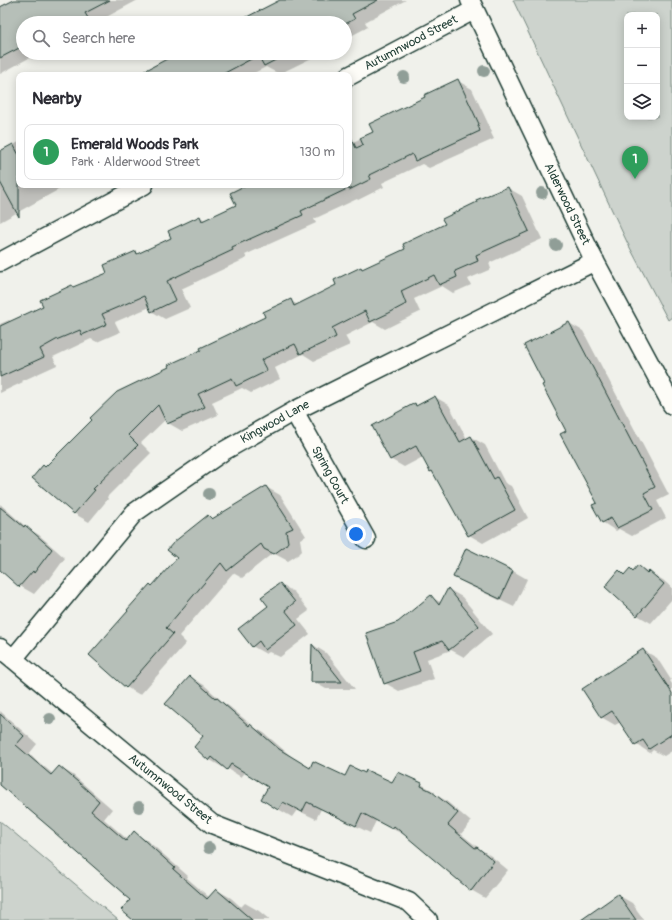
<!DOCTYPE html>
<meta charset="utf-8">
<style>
body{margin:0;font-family:Pangolin,sans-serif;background:#f7f7f7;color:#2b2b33}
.controls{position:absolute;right:12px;top:12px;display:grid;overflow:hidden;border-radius:8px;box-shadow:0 2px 10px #0003}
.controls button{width:36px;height:36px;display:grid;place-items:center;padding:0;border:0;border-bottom:1px solid #e1e1e2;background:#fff;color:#2b2b33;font:20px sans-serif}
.you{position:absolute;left:356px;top:534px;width:14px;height:14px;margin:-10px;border:3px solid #fff;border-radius:50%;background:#1a73e8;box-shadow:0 0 0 6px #1a73e833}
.badge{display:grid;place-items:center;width:26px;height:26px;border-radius:50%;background:#1a73e8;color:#fff;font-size:13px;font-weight:700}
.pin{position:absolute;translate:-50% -33px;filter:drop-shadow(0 1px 2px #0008)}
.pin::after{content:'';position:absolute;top:21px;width:14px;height:12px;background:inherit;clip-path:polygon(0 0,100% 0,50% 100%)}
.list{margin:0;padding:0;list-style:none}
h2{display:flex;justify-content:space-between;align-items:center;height:52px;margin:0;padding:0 16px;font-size:17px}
h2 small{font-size:13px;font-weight:400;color:#7c7c81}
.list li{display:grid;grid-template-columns:26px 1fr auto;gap:12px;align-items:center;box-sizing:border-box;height:56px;margin:0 8px 8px;padding:0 8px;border:1px solid #e1e1e2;border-radius:8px}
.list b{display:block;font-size:15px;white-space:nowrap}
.list p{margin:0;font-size:13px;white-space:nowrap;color:#7c7c81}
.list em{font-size:13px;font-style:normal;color:#7c7c81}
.icon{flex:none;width:22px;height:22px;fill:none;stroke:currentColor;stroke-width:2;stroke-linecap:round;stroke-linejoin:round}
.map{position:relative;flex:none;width:672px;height:920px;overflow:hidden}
.search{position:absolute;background:#fff;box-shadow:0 2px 10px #0003;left:16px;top:16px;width:336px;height:44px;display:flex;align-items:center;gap:10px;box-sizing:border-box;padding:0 14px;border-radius:22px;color:#7c7c81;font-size:15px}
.panel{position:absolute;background:#fff;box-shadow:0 2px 10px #0003;left:16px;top:72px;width:336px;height:116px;border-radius:8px}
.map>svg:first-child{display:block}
.green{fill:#cdd3cd;stroke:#768880;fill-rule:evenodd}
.shadow{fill:#0003}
.building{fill:#b6bfb8;stroke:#1f3d34}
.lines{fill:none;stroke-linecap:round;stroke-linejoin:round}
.street-casing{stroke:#1f3d34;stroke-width:21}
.street{stroke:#fdfcf7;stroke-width:18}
.tree{fill:#909e97}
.labels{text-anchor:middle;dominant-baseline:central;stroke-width:3;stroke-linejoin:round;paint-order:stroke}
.street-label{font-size:12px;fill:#1f3d34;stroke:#fdfcf7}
</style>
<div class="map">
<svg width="672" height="920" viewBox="0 0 672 920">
<rect width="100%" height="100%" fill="#f0f1eb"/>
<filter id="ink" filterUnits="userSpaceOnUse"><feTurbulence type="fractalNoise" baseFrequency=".025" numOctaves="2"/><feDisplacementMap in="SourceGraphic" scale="8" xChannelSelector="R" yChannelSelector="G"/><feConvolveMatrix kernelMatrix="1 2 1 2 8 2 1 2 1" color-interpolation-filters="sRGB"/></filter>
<g filter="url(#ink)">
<path class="green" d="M 513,0 L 672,0 L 672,317 L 668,320 L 627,242 ZM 627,15 L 657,15 L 657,117 L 627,117 Z
M 0,821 L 118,920 L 0,920 Z"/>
<path class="shadow" d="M 16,0 L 138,0 L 99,21 L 100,23 L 23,23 L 23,53 L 38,53 L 0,74 L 0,8 Z
M 282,0 L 406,0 L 365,22 L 368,27 L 345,39 L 345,23 L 238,23 Z
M 181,53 L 322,53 L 279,74 L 266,67 L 250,75 L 143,75 Z
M 458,81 L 472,89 L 492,132 L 491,133 L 494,139 L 429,168 L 422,164 L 382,183 L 384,187 L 358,200 L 357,199 L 314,219 L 316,223 L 245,255 L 247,258 L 181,289 L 190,308 L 165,319 L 151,311 L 150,307 L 115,322 L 120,332 L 97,342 L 91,339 L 53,357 L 57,365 L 22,381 L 23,382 L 0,393 L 0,324 L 9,320 L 12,322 L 45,307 L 72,286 L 75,288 L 108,273 L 136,252 L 139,254 L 172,238 L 200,217 L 205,220 L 237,205 L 248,185 L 349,185 L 349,144 L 374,132 Z
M 19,142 L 19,185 L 67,185 L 0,222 L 0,152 Z
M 508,188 L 522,196 L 542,239 L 489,263 L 491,269 L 468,279 L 471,285 L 453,293 L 442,286 L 414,299 L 420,312 L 403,320 L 385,329 L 373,322 L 345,336 L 350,345 L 314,361 L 303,354 L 275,368 L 280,379 L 251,393 L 242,388 L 212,402 L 218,415 L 182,431 L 168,423 L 166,419 L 141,443 L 151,453 L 107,497 L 108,499 L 89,522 L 75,514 L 33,478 L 170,368 L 267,318 L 291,301 L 298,305 L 337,285 L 363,270 L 406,249 Z
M 569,323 L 583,331 L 669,495 L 657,501 L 666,518 L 632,536 L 619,529 L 616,531 L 602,522 L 598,503 L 568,431 L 545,384 Z
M 435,397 L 449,405 L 467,439 L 471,437 L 485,445 L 505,483 L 511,486 L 528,518 L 483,543 L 469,535 L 435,474 L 431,471 L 423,457 L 404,467 L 390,459 L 415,405 L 418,406 Z
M 266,487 L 280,495 L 306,536 L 300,539 L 302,551 L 299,554 L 288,561 L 273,553 L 242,578 L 233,573 L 179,636 L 186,643 L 140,695 L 126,687 L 153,587 L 179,558 L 208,516 L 213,520 Z
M 0,504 L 26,527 L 39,535 L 65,558 L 49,580 L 47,579 L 34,594 L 20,586 L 0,568 Z
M 467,550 L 513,571 L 527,579 L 514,607 L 468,585 L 454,577 Z
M 638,566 L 663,580 L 672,588 L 672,599 L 651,623 L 637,615 L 620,571 L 626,575 L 634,572 Z
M 280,584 L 294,592 L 309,611 L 298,619 L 310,634 L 280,657 L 269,652 L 266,654 L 252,646 Z
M 448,589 L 462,597 L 492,634 L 464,657 L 451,650 L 427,659 L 434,679 L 399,691 L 385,683 L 431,597 L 442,603 Z
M 313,645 L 326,653 L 355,689 L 326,689 L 312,681 Z
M 643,650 L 657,658 L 671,680 L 670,681 L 672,684 L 672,751 L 664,756 L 653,750 L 650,753 L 636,744 L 621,722 L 615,725 L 601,717 Z
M 190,677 L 204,685 L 224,703 L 230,707 L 255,728 L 264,733 L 293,758 L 310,769 L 345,778 L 365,775 L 393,784 L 421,784 L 435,792 L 434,794 L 445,800 L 471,822 L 461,834 L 480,849 L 491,856 L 508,870 L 485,898 L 471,890 L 407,836 L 376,821 L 370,833 L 321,809 L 316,819 L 297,810 L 292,817 L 278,809 L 270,787 L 246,772 L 241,777 L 225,767 L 224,768 L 210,760 Z
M 0,711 L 37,744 L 29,754 L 53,774 L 59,767 L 73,775 L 112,809 L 104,819 L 128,840 L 134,833 L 148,841 L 188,876 L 187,878 L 210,898 L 217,890 L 231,898 L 241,907 L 245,903 L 259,911 L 270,920 L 150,920 L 131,899 L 56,833 L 0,785 Z
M 618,895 L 632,903 L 644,920 L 583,920 Z"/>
<path class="building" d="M 14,0 L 110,0 L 85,13 L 91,23 L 23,23 L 23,46 L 0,58 L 0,7 Z
M 280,0 L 378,0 L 352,14 L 355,19 L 345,24 L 345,23 L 235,23 Z
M 178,53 L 289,53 L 264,66 L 259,57 L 256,59 L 255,57 L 221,75 L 137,75 Z
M 458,79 L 479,124 L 478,125 L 480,131 L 415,161 L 412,154 L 369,175 L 371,179 L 349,190 L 349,188 L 301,211 L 303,215 L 232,247 L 233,250 L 167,281 L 176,300 L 151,312 L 144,296 L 102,314 L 107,324 L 82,335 L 80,330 L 56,340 L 40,349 L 44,357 L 0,377 L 0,326 L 43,306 L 40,300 L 72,285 L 73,287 L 107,273 L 104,265 L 136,251 L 137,254 L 171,238 L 168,231 L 200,216 L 202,221 L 236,205 L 230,193 L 246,185 L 349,185 L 349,133 L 356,148 L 363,145 L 360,138 L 373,132 L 369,124 L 425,97 L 424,95 Z
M 13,144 L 19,155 L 19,217 L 0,182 L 0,151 Z
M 508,187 L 529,231 L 476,255 L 478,261 L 455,271 L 457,277 L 439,285 L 434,275 L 401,291 L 406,304 L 389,313 L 370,322 L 365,311 L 332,328 L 336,337 L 300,354 L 295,344 L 261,360 L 267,371 L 236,386 L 232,378 L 198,394 L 205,407 L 167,424 L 158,405 L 128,435 L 138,445 L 93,489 L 95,490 L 74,514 L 32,478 L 43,465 L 45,467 L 92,420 L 90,418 L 117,392 L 169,367 L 168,365 L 201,350 L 200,348 L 265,317 L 263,312 L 291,299 L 294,306 L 336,285 L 334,280 L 361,267 L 362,269 L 405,249 L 403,244 L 445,224 L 442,219 L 477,202 L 476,200 Z
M 569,322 L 655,487 L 644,493 L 653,510 L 617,528 L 611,518 L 602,523 L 592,505 L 597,503 L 560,434 L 566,431 L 542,385 L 544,384 L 524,345 Z
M 435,396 L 460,442 L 471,436 L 494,479 L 497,477 L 515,510 L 468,536 L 432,471 L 430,472 L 416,446 L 390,460 L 372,426 L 415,403 L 416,406 Z
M 266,486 L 293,528 L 286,531 L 288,542 L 285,546 L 274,554 L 264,549 L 261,544 L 227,571 L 221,563 L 166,628 L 173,634 L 126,688 L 89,655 L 128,611 L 127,610 L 150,584 L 152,586 L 177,558 L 167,550 L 174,542 L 208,515 L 212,519 Z
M 0,507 L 24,527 L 25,525 L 52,549 L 34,573 L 33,571 L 19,587 L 0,570 Z
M 466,548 L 513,571 L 500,599 L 453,577 Z
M 638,565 L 647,573 L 649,571 L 664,584 L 637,616 L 605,587 L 619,570 L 624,575 L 630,568 L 633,571 Z
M 280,583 L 295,602 L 285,610 L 297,625 L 265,650 L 259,641 L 252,647 L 238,629 L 268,606 L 261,597 Z
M 448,588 L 479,626 L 449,650 L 442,641 L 413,652 L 420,671 L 384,684 L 366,633 L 398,622 L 431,595 L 439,605 Z
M 312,644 L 342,682 L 311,682 Z
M 643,649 L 672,693 L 672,734 L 649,749 L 643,740 L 635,745 L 612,711 L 601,718 L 582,689 Z
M 190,676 L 215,698 L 216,697 L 249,726 L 250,724 L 279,749 L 310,768 L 313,761 L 345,776 L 350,766 L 365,773 L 366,770 L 392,782 L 398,772 L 422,783 L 421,786 L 431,791 L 458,813 L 448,825 L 475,848 L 477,847 L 494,861 L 471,891 L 394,826 L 392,829 L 362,813 L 356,826 L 307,802 L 302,812 L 283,802 L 278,810 L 261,799 L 268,787 L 231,764 L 227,770 L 212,757 L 209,761 L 194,747 L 203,736 L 165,704 Z
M 0,714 L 24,736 L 16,745 L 51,775 L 59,766 L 78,782 L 99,801 L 91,811 L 126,841 L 134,831 L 175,868 L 173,869 L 207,899 L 216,889 L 252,920 L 133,920 L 121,910 L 130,900 L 124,895 L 125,894 L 55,833 L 55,832 L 0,785 Z
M 618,894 L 636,920 L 581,920 Z"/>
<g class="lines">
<defs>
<path id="street" d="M 470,0 L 592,256 L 672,405
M 349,76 L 474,10
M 0,262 L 144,185
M 294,411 L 366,539
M 0,648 L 212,824 L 409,902 L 428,920
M 13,659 L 134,513 L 222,452 L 294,411 L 595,261"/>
</defs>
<use href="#street" class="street-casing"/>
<use href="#street" class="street"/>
</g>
<g class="tree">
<circle cx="484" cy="71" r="6"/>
<circle cx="404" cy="77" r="6"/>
<circle cx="542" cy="193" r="6"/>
<circle cx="556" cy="245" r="6"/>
<circle cx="209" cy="494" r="6"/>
<circle cx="50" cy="719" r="6"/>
<circle cx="139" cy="807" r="6"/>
<circle cx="209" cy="848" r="6"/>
</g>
</g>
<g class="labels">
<g class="street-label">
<text transform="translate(411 43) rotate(-28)">Autumnwood Street</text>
<text transform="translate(567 204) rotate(64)">Alderwood Street</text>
<text transform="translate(275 422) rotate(-29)">Kingwood Lane</text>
<text transform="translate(330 475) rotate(61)">Spring Court</text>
<text transform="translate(170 789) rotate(39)">Autumnwood Street</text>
</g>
</g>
</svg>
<div class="controls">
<button>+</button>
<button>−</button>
<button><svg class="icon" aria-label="layers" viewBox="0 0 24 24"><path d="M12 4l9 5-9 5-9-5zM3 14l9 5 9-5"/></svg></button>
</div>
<div class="you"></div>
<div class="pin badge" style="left:635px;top:179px;background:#2e9e5b">1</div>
<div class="search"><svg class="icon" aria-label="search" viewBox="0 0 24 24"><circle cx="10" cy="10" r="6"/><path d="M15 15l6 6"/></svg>Search here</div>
<section class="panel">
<h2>Nearby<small></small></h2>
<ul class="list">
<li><span class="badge" style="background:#2e9e5b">1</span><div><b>Emerald Woods Park</b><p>Park · Alderwood Street</p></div><em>130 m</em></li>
</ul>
</section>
</div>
